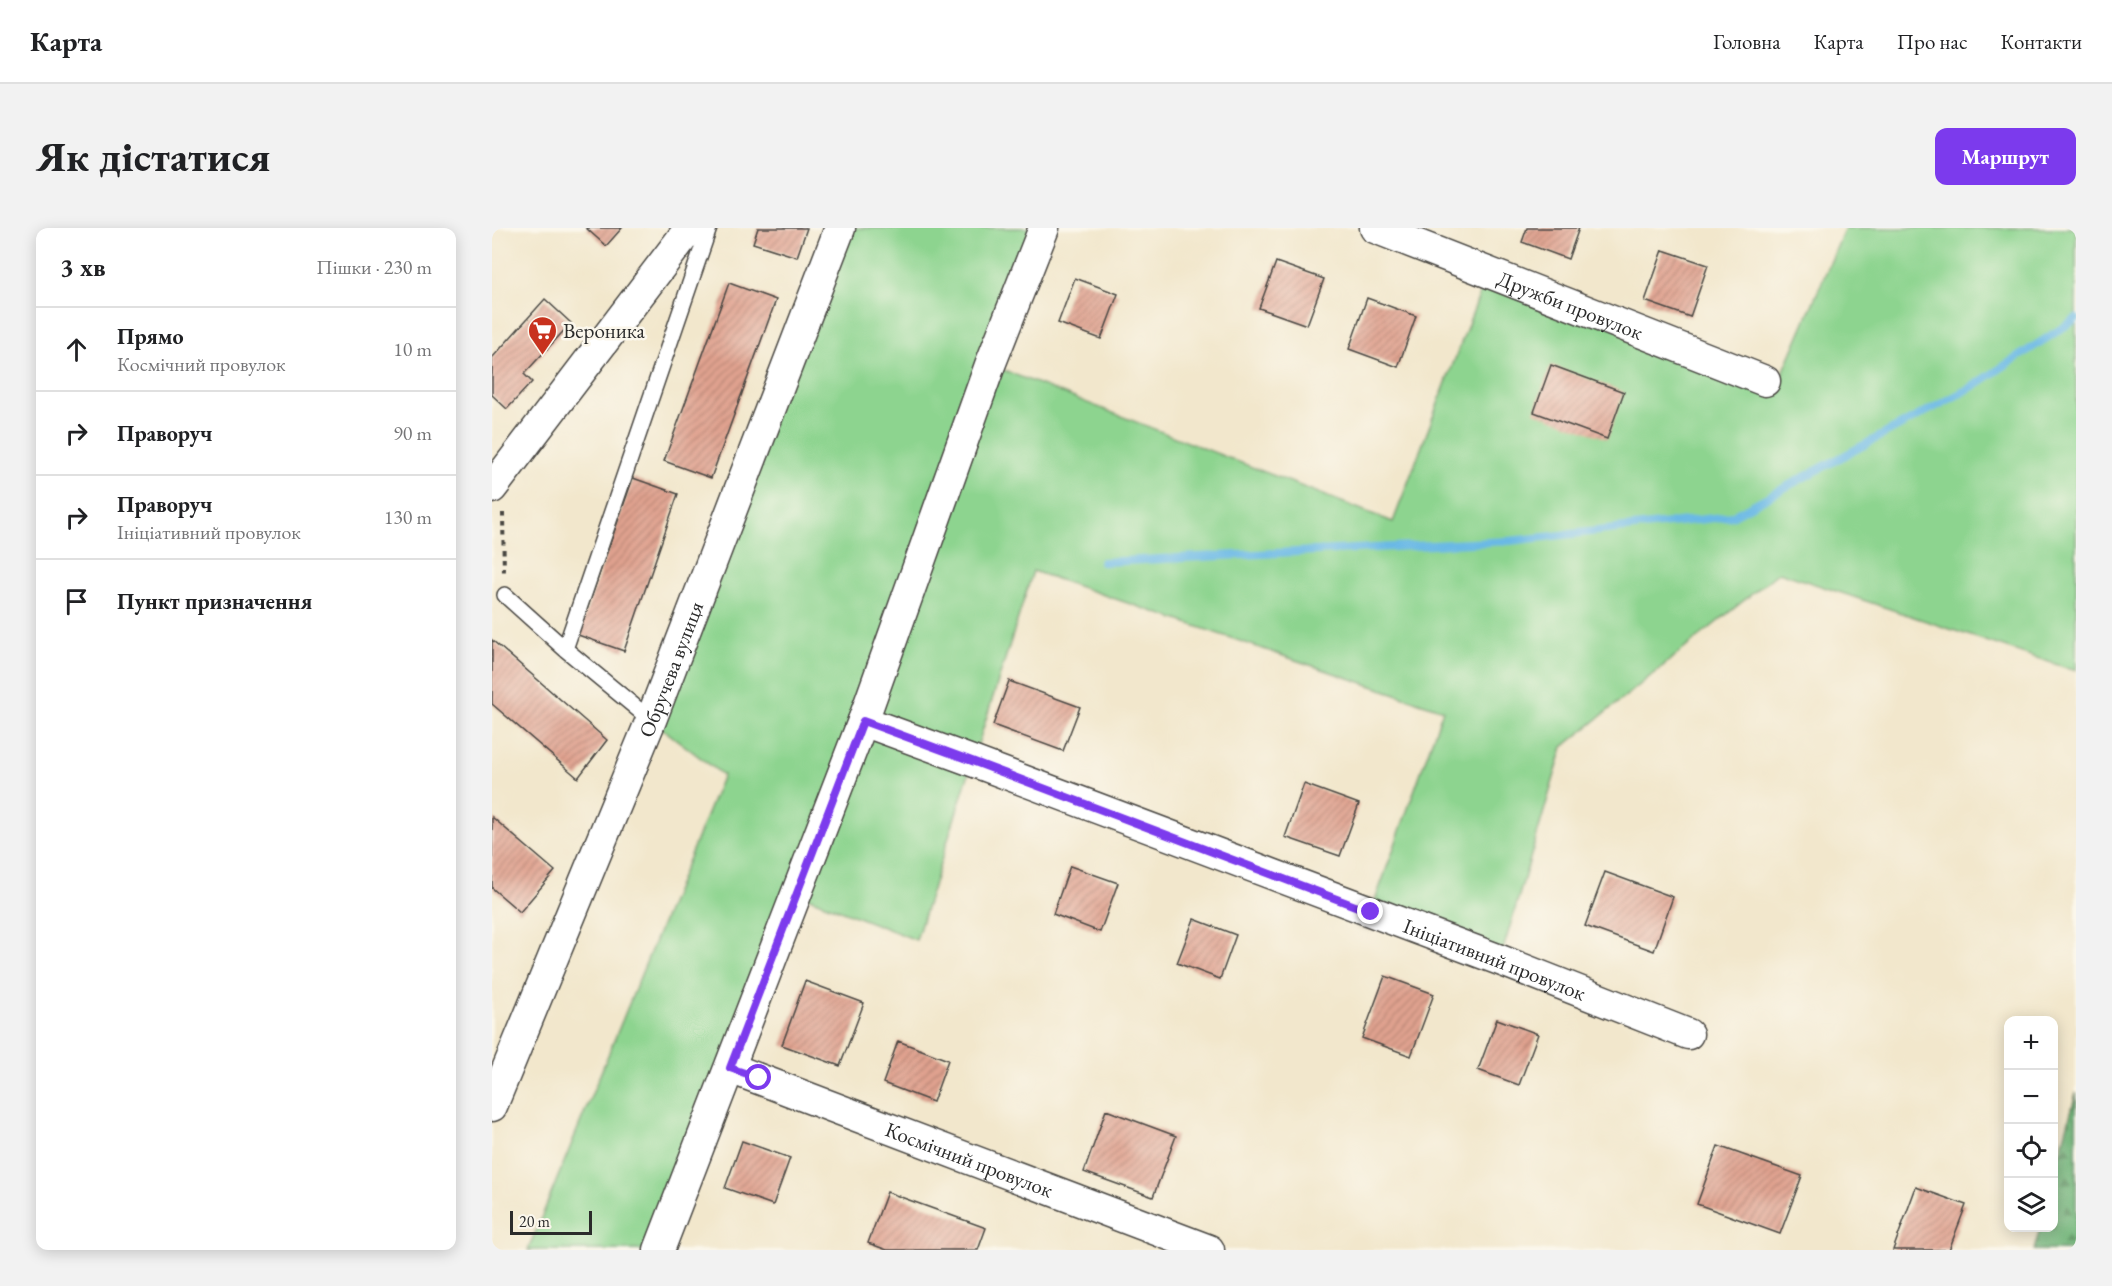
<!DOCTYPE html>
<html lang="uk">
<meta charset="utf-8">
<style>
body{margin:0;font-family:"EB Garamond",serif;background:#f2f2f2;color:#202124}
.controls{position:absolute;right:18px;bottom:18px;display:grid;overflow:hidden;border-radius:12px;box-shadow:0 3px 15px #0003}
.controls button{width:54px;height:54px;display:grid;place-items:center;padding:0;border:0;border-bottom:2px solid #e0e0e0;background:#fff;color:#202124;font:30px sans-serif}
.scale{position:absolute;left:18px;bottom:15px;width:82px;box-sizing:border-box;padding-left:6px;border:3px solid #2b2b2b;border-top:0;font-size:16px;line-height:21px;white-space:nowrap;color:#2b2b2b;-webkit-text-stroke:4px #fbf7ec;paint-order:stroke}
.stop{position:absolute;width:18px;height:18px;margin:-14px;border:4px solid #7c3aed;border-radius:50%;background:#fff}
.stop.end{background:#7c3aed;border-color:#fff;box-shadow:0 2px 6px #0008}
.list{margin:0;padding:0;list-style:none}
h2{display:flex;justify-content:space-between;align-items:center;height:78px;margin:0;padding:0 24px;font-size:26px}
h2 small{font-size:20px;font-weight:400;color:#757577}
.list li{display:grid;grid-template-columns:39px 1fr auto;gap:18px;align-items:center;box-sizing:border-box;height:84px;padding:0 24px;border-top:2px solid #e0e0e0}
.list b{display:block;font-size:22px;white-space:nowrap}
.list p{margin:0;font-size:20px;white-space:nowrap;color:#757577}
.list em{font-size:20px;font-style:normal;color:#757577}
.icon{flex:none;width:33px;height:33px;fill:none;stroke:currentColor;stroke-width:2;stroke-linecap:round;stroke-linejoin:round}
.map{position:relative;flex:none;width:1584px;height:1022px;overflow:hidden;border-radius:12px}
header{display:flex;align-items:center;gap:36px;box-sizing:border-box;height:84px;padding:0 30px;background:#fff;border-bottom:2px solid #e0e0e0}
header strong{font-size:28px}
nav{display:flex;gap:33px;margin-inline-start:auto;font-size:21px}
.intro{display:flex;align-items:center;justify-content:space-between;box-sizing:border-box;height:144px;padding:0 36px}
h1{margin:0;font-size:42px}
.button{padding:15px 27px;border-radius:12px;background:#7c3aed;color:#fff;font-size:21px;font-weight:700}
main{display:flex;gap:36px;padding:0 36px}
aside{flex:1;background:#fff;border-radius:12px;box-shadow:0 3px 15px #0003}
.map>svg:first-child{display:block}
.grass{fill:#8dd48f;stroke:#5c805d;stroke-width:1.5}
.forest{fill:url(#forest-firs);stroke:#4e7052;stroke-width:1.5}
.lines{fill:none;stroke-linecap:round;stroke-linejoin:round}
.stream{stroke:#6ab9e5;stroke-width:8}
.building{fill:url(#building-hatch)}
.lane-casing{stroke:#494743;stroke-width:18}
.street-casing{stroke:#494743;stroke-width:33}
.path{stroke:#494743;stroke-width:4;stroke-dasharray:4.5 4.5;stroke-linecap:butt}
.lane{stroke:#fff;stroke-width:15}
.street{stroke:#fff;stroke-width:30}
.route{stroke:#7c3aed;stroke-width:8}
.labels{text-anchor:middle;dominant-baseline:central;stroke-width:5;stroke-linejoin:round;paint-order:stroke}
.street-label{font-size:21px;fill:#2b2b2b;stroke:#fbf7ec}
.poi-label{font-size:21px;fill:#2b2b2b;stroke:#fbf7ec;text-anchor:start}
</style>
<header>
<strong>Карта</strong>
<nav><a>Головна</a><a>Карта</a><a>Про нас</a><a>Контакти</a></nav>
</header>
<div class="intro"><h1>Як дістатися</h1><a class="button">Маршрут</a></div>
<main>
<aside>
<h2>3 хв<small>Пішки · 230 m</small></h2>
<ul class="list">
<li><svg class="icon" aria-label="ahead" viewBox="0 0 24 24"><path d="M12 20V5M6 11l6-6 6 6"/></svg><div><b>Прямо</b><p>Космічний провулок</p></div><em>10 m</em></li>
<li><svg class="icon" aria-label="right" viewBox="0 0 24 24"><path d="M7 20v-9h11M14 6l5 5-5 5"/></svg><div><b>Праворуч</b></div><em>90 m</em></li>
<li><svg class="icon" aria-label="right" viewBox="0 0 24 24"><path d="M7 20v-9h11M14 6l5 5-5 5"/></svg><div><b>Праворуч</b><p>Ініціативний провулок</p></div><em>130 m</em></li>
<li><svg class="icon" aria-label="arrive" viewBox="0 0 24 24"><path d="M6 21V4h12l-3 4 3 4H6"/></svg><div><b>Пункт призначення</b></div></li>
</ul>
</aside>
<div class="map">
<svg width="1584" height="1022" viewBox="0 0 1584 1022">
<defs>
<pattern id="forest-firs" width="22" height="20" patternUnits="userSpaceOnUse" patternTransform="scale(1.5)"><rect width="22" height="20" fill="#72b67a"/><path d="M5 1l3.5 6h-7zM16 11l3.5 6h-7z" fill="#5e9464"/></pattern>
<pattern id="building-hatch" width="6" height="6" patternUnits="userSpaceOnUse" patternTransform="scale(1.5)"><rect width="6" height="6" fill="#e0a28f"/><path d="M-1 1l2-2M0 6l6-6M5 7l2-2" fill="none" stroke="#b68475"/></pattern>
</defs>
<rect width="100%" height="100%" fill="#fbf7ec"/>
<filter id="ink" filterUnits="userSpaceOnUse"><feTurbulence type="fractalNoise" baseFrequency=".0167" numOctaves="2"/><feDisplacementMap in="SourceGraphic" scale="12" xChannelSelector="R" yChannelSelector="G"/><feConvolveMatrix kernelMatrix="1 2 1 2 8 2 1 2 1" color-interpolation-filters="sRGB"/></filter>
<filter id="wash" filterUnits="userSpaceOnUse"><feTurbulence type="fractalNoise" baseFrequency=".008" numOctaves="4" result="noise"/><feDisplacementMap in="SourceGraphic" scale="24" xChannelSelector="R" yChannelSelector="G"/><feGaussianBlur stdDeviation="1.35" result="paint"/><feColorMatrix in="noise" values="0 0 0 0 0 0 0 0 0 0 0 0 0 0 0 0 0 1.4 0 .05"/><feComposite in="paint" operator="in"/></filter>
<g filter="url(#wash)">
<rect width="100%" height="100%" fill="#f2e7cc"/>
<path class="grass" d="M 348,0 L 552,0 L 498,137 L 901,294 L 996,44 L 1284,161 L 1353,0 L 1584,0 L 1584,443 L 1287,344 L 1071,519 L 1008,732 L 879,684 L 951,482 L 541,343 L 424,712 L 305,665 L 167,1022 L 36,1022 L 231,547 L 159,492 Z"/>
<path class="forest" d="M 1584,865 L 1584,1022 L 1542,1022 L 1548,1000 L 1562,1000 L 1562,948 Z"/>
<g class="lines">
<path class="stream" d="M 611,334 L 1017,313 L 1240,288 L 1480,159 L 1584,91"/>
</g>
<g id="blocks">
<path class="building" d="M 94,0 L 130,0 L 114,18 Z
M 266,0 L 315,0 L 305,29 L 261,15 Z
M 1035,0 L 1087,0 L 1076,31 L 1030,14 Z
M 1171,22 L 1216,37 L 1198,89 L 1153,73 Z
M 784,34 L 832,51 L 815,97 L 767,80 Z
M 583,50 L 626,66 L 609,111 L 566,95 Z
M 237,55 L 284,72 L 219,250 L 172,233 Z
M 875,70 L 924,88 L 906,139 L 857,121 Z
M 53,71 L 79,95 L 32,146 L 40,154 L 15,181 L 0,167 L 0,130 Z
M 1059,137 L 1132,164 L 1115,211 L 1042,184 Z
M 141,250 L 186,266 L 132,423 L 86,407 Z
M 0,412 L 115,512 L 86,550 L 0,476 Z
M 517,453 L 588,479 L 571,523 L 501,497 Z
M 812,556 L 867,576 L 848,628 L 793,609 Z
M 0,589 L 63,643 L 28,684 L 0,660 Z
M 578,638 L 626,655 L 608,704 L 561,686 Z
M 1113,644 L 1181,669 L 1162,723 L 1093,698 Z
M 702,691 L 744,707 L 728,751 L 685,735 Z
M 893,748 L 942,766 L 919,828 L 870,810 Z
M 313,753 L 372,775 L 348,838 L 290,817 Z
M 1005,791 L 1046,806 L 1027,857 L 986,842 Z
M 406,813 L 456,832 L 441,874 L 391,855 Z
M 614,882 L 684,908 L 661,969 L 592,944 Z
M 250,913 L 298,930 L 281,977 L 233,960 Z
M 1226,918 L 1310,948 L 1288,1006 L 1205,976 Z
M 1424,959 L 1474,977 L 1457,1022 L 1401,1022 Z
M 395,964 L 494,1000 L 486,1022 L 395,1022 L 376,1015 Z"/>
</g>
</g>
<g filter="url(#ink)">
<use href="#blocks" fill-opacity="0" stroke="#494743" stroke-width="1.5"/>
<g class="lines">
<defs>
<path id="lane" d="M 13,367 L 73,421 L 159,492
M 73,421 L 217,0"/>
<g id="street">
<path id="s1" d="M 883,0 L 1273,153"/>
<path d="M 0,260 L 198,0"/>
<path id="s2" d="M 371,493 L 480,533 L 1008,732 L 1196,806"/>
<path id="s3" d="M 238,840 L 717,1022"/>
<path id="s4" d="M 0,878 L 159,492 L 348,0"/>
<path d="M 167,1022 L 371,493 L 498,137 L 552,0"/>
</g>
</defs>
<use href="#lane" class="lane-casing"/>
<use href="#street" class="street-casing"/>
<path class="path" d="M 11,285 L 12,347"/>
<use href="#lane" class="lane"/>
<use href="#street" class="street"/>
</g>
</g>
<g class="lines" filter="url(#ink)">
<path class="route" d="M 267,850 L 238,840 L 371,493 L 480,533 L 879,684"/>
</g>
<defs>
<symbol id="supermarket-pin" viewBox="-11 -11 22 30"><path d="M0 17L-7.5 6A9.5 9.5 0 1 1 7.5 6Z" fill="#c8321e" stroke="#fbf7ec"/><path d="M-6-5.5h2.5l.6 2H6L4.5 2H-2.5L-4.4-4H-6ZM-1.5 3.2a1.3 1.3 0 1 0 .1 0ZM3 3.2a1.3 1.3 0 1 0 .1 0Z" fill="#fff"/></symbol>
</defs>
<g fill-rule="evenodd">
<use href="#supermarket-pin" x="34" y="86" width="33" height="45"/>
</g>
<g class="labels">
<g class="street-label">
<text stroke="none"><textPath href="#s1" startOffset="210">Дружби провулок</textPath></text>
<text stroke="none"><textPath href="#s4" startOffset="472">Обручева вулиця</textPath></text>
<text stroke="none"><textPath href="#s2" startOffset="675">Ініціативний провулок</textPath></text>
<text stroke="none"><textPath href="#s3" startOffset="256">Космічний провулок</textPath></text>
</g>
<g class="poi-label">
<text x="71" y="102">Вероника</text>
</g>
</g>
</svg>
<div class="controls">
<button>+</button>
<button>−</button>
<button><svg class="icon" aria-label="locate" viewBox="0 0 24 24"><circle cx="12" cy="12" r="6"/><path d="M12 2v4M12 18v4M2 12h4M18 12h4"/></svg></button>
<button><svg class="icon" aria-label="layers" viewBox="0 0 24 24"><path d="M12 4l9 5-9 5-9-5zM3 14l9 5 9-5"/></svg></button>
</div>
<div class="scale">20 m</div>
<div class="stop" style="left:267px;top:850px"></div>
<div class="stop end" style="left:879px;top:684px"></div>
</div>
</main>
